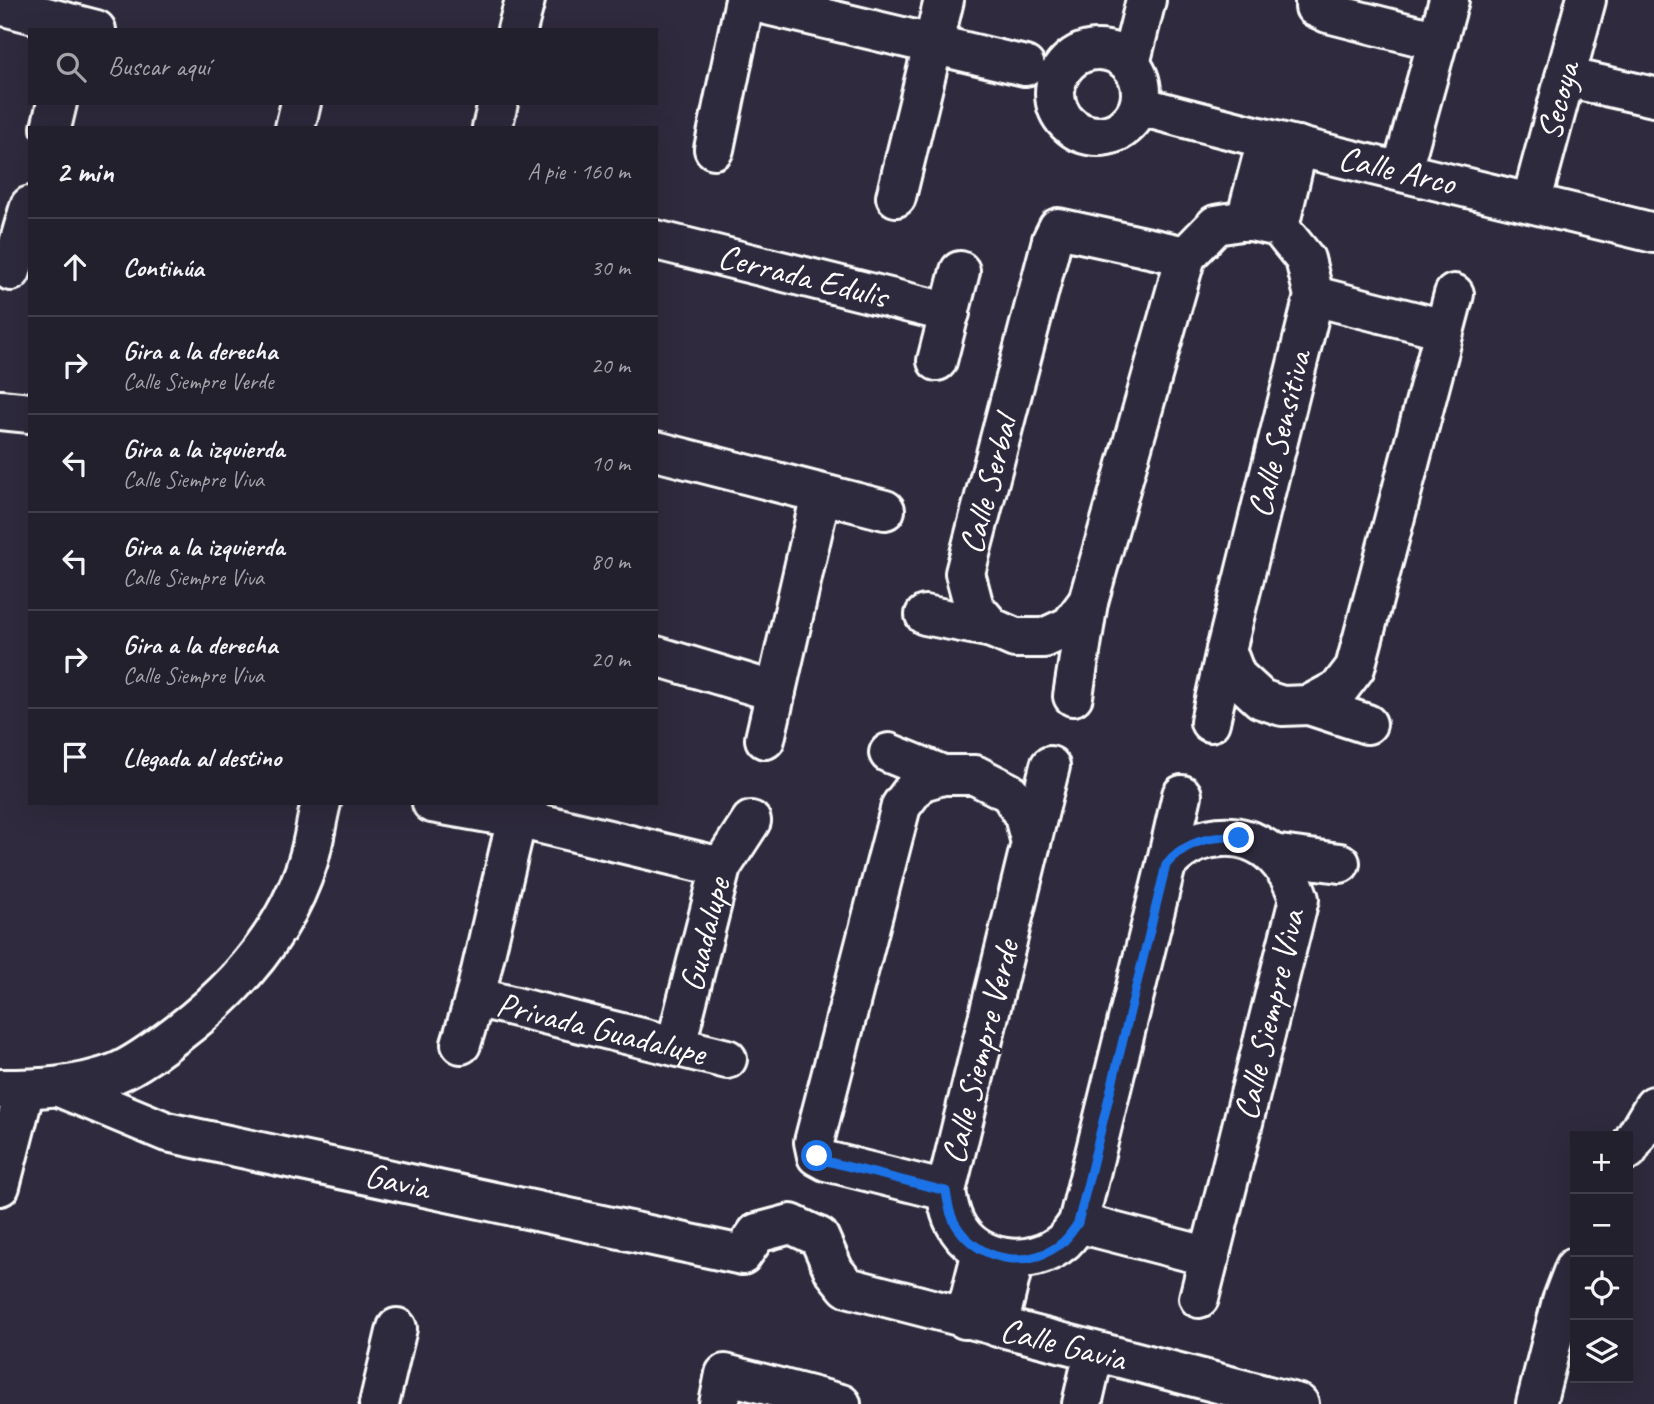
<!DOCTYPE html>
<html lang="es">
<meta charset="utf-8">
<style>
body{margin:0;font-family:Caveat,sans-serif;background:#2f2d3a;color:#f1f3f6}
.controls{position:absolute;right:21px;bottom:21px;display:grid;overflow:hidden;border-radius:0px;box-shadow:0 7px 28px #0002}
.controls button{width:63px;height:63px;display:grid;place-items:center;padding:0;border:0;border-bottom:2px solid #403e4a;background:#23202e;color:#f1f3f6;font:35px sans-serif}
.stop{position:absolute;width:21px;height:21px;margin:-16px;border:5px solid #1a73e8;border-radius:50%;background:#fff}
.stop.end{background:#1a73e8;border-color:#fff;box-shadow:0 2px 7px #0008}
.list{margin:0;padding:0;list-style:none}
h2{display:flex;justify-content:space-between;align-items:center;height:91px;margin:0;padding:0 28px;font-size:30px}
h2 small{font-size:23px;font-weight:400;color:#a3a3aa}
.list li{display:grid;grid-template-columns:46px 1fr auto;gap:21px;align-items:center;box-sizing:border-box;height:98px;padding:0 28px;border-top:2px solid #403e4a}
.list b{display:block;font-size:26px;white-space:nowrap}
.list p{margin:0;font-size:23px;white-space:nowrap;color:#a3a3aa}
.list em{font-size:23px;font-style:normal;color:#a3a3aa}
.icon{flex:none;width:38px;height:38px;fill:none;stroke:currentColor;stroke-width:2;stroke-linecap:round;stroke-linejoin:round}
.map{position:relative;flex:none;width:1654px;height:1404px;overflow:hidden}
.search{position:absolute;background:#23202e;box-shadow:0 7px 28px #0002;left:28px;top:28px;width:630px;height:77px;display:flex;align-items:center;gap:18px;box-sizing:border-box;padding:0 24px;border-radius:0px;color:#a3a3aa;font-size:26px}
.panel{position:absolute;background:#23202e;box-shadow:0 7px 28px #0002;left:28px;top:126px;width:630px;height:679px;border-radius:0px}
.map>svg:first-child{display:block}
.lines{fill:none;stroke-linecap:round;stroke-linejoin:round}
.minor-casing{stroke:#fff;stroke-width:44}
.minor{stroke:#2f2a3d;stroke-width:38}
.route{stroke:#1a73e8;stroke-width:9}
.labels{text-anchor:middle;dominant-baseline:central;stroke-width:5;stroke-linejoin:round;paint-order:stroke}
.street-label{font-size:35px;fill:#fff;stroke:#2f2a3d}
</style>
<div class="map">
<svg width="1654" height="1404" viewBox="0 0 1654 1404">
<rect width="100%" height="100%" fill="#2f2a3d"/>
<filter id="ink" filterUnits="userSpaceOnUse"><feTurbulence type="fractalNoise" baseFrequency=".0143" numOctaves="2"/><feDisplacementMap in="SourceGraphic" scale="14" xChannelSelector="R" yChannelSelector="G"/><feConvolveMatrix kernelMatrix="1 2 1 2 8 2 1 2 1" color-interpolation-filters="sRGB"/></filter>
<g filter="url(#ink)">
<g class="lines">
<defs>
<g id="minor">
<path d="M 746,0 L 1025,66"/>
<path d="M 1315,0 L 1315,7 L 1328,13 L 1438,41"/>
<path d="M 0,5 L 96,30"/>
<path d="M 517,30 L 525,0"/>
<circle cx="1098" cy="93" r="43"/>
<path d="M 1130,64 L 1146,0"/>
<path d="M 1565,77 L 1654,97"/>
<path d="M 1140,106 C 1310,152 1483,191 1654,233"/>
<path d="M 51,128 L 57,103"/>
<path d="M 295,128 L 301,103"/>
<path d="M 492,128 L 498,103"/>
<path d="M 714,149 L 745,0"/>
<path d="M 1402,170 L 1449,0"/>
<path d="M 896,197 L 944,0"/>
<path d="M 1531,203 L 1586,0"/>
<path d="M 1246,220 L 1267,140"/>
<path d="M 1279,227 L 1298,146"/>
<path d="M 656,240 L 950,313"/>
<path d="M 1186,256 L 1058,228 L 1052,240 L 965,573 L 974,607 L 992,628 L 1015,638 L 1044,638 L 1070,626 L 1088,602 L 1186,256 L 1216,225 L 1246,220 L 1279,227 L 1305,259 L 1314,296 L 1226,650 L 1236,676 L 1261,699 L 1282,706 L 1309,705 L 1339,689 L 1355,668 L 1454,294"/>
<path d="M 11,271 L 30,206"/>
<path d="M 1314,296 L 1444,329"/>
<path d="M 937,361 L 960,271"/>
<path d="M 0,410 L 30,413"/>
<path d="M 656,451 L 885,510"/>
<path d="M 925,615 L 992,628"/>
<path d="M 656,656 L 776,692"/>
<path d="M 1073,696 L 1088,602"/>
<path d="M 1309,705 L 1367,724"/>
<path d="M 1210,722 L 1226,650"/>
<path d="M 765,739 L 821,494"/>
<path d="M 889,753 L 943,775"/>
<path d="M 432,803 L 517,818 L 721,867"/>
<path d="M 1031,843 L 1050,766"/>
<path d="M 1272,854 L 1340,863"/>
<path d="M 1166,865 L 1182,795"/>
<path id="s1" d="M 475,997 L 727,1059"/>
<path d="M 461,1044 L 475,997 L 517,818"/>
<path id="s2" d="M 676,1045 L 721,867 L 751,821"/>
<path d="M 59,1087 L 167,1132 L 742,1255 L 757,1233 L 791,1224 L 819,1237 L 834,1271 L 847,1287 L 1299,1404"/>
<path d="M 0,1089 C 39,1089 79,1087 116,1073 C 136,1065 161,1046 178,1033 C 237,988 286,933 308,861 C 314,842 316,822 321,803"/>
<path d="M 1628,1150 L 1654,1106"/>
<path d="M 0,1186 L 25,1089"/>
<path d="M 946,1191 L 826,1161 L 817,1156 L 814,1142 L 901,806 L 919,782 L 943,775 L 975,775 L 1010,793 L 1024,816 L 1031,843 L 946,1191 C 948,1202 949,1212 955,1223 C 975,1263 1031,1270 1064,1241 C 1069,1236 1074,1229 1078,1223 L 1166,865 C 1192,833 1243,826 1274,856 C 1287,869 1294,883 1299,899 L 1199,1298"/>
<path d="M 1078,1223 L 1210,1257"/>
<path d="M 965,1319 L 982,1251"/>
<path d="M 998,1327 L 1014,1260"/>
<path d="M 379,1404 L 397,1328"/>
<path d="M 719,1404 L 725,1374 L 841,1404"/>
<path d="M 1082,1404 L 1094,1352"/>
<path d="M 1536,1404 L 1562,1301 L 1575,1267"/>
</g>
</defs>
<use href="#minor" class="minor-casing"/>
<use href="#minor" class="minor"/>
</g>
</g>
<g class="lines" filter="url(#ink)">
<path class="route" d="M 817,1156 L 826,1161 L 946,1191 C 948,1204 950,1217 958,1228 C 982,1263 1032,1270 1064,1241 C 1069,1236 1074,1229 1078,1223 L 1166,865 C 1185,842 1210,835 1239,838"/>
</g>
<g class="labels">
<g class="street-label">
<text transform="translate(1558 101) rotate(-75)">Secoya</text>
<text transform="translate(1397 170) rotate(13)">Calle Arco</text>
<text transform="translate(803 276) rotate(14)">Cerrada Edulis</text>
<text transform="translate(1279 434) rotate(-76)">Calle Sensitiva</text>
<text transform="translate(988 485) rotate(-75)">Calle Serbal</text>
<text stroke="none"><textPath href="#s2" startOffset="114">Guadalupe</textPath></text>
<text transform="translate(1269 1015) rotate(-77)">Calle Siempre Viva</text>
<text stroke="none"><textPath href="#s1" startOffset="130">Privada Guadalupe</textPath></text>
<text transform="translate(980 1052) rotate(-76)">Calle Siempre Verde</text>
<text transform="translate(397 1181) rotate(12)">Gavia</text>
<text transform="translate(1063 1344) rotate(14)">Calle Gavia</text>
</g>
</g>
</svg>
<div class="controls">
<button>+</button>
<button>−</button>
<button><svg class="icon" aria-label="locate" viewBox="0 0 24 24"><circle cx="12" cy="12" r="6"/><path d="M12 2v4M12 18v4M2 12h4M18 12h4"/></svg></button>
<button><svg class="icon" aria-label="layers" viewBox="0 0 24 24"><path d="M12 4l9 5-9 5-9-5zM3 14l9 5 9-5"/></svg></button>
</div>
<div class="stop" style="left:817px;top:1156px"></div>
<div class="stop end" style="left:1239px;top:838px"></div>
<div class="search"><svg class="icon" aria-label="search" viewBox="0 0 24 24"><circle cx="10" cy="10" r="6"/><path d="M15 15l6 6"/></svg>Buscar aquí</div>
<section class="panel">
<h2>2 min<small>A pie · 160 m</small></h2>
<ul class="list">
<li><svg class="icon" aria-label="ahead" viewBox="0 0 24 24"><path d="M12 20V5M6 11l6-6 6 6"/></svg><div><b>Continúa</b></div><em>30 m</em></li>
<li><svg class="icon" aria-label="right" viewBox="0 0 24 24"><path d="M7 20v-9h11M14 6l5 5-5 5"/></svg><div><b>Gira a la derecha</b><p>Calle Siempre Verde</p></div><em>20 m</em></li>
<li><svg class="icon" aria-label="left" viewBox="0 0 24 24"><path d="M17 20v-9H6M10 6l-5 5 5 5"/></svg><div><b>Gira a la izquierda</b><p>Calle Siempre Viva</p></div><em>10 m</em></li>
<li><svg class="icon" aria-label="left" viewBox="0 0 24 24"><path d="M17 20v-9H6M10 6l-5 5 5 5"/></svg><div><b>Gira a la izquierda</b><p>Calle Siempre Viva</p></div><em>80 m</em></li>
<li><svg class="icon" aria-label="right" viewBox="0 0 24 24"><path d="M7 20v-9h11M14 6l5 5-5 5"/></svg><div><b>Gira a la derecha</b><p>Calle Siempre Viva</p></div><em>20 m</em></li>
<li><svg class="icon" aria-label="arrive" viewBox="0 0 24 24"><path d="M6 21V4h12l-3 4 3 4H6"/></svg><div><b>Llegada al destino</b></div></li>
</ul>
</section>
</div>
